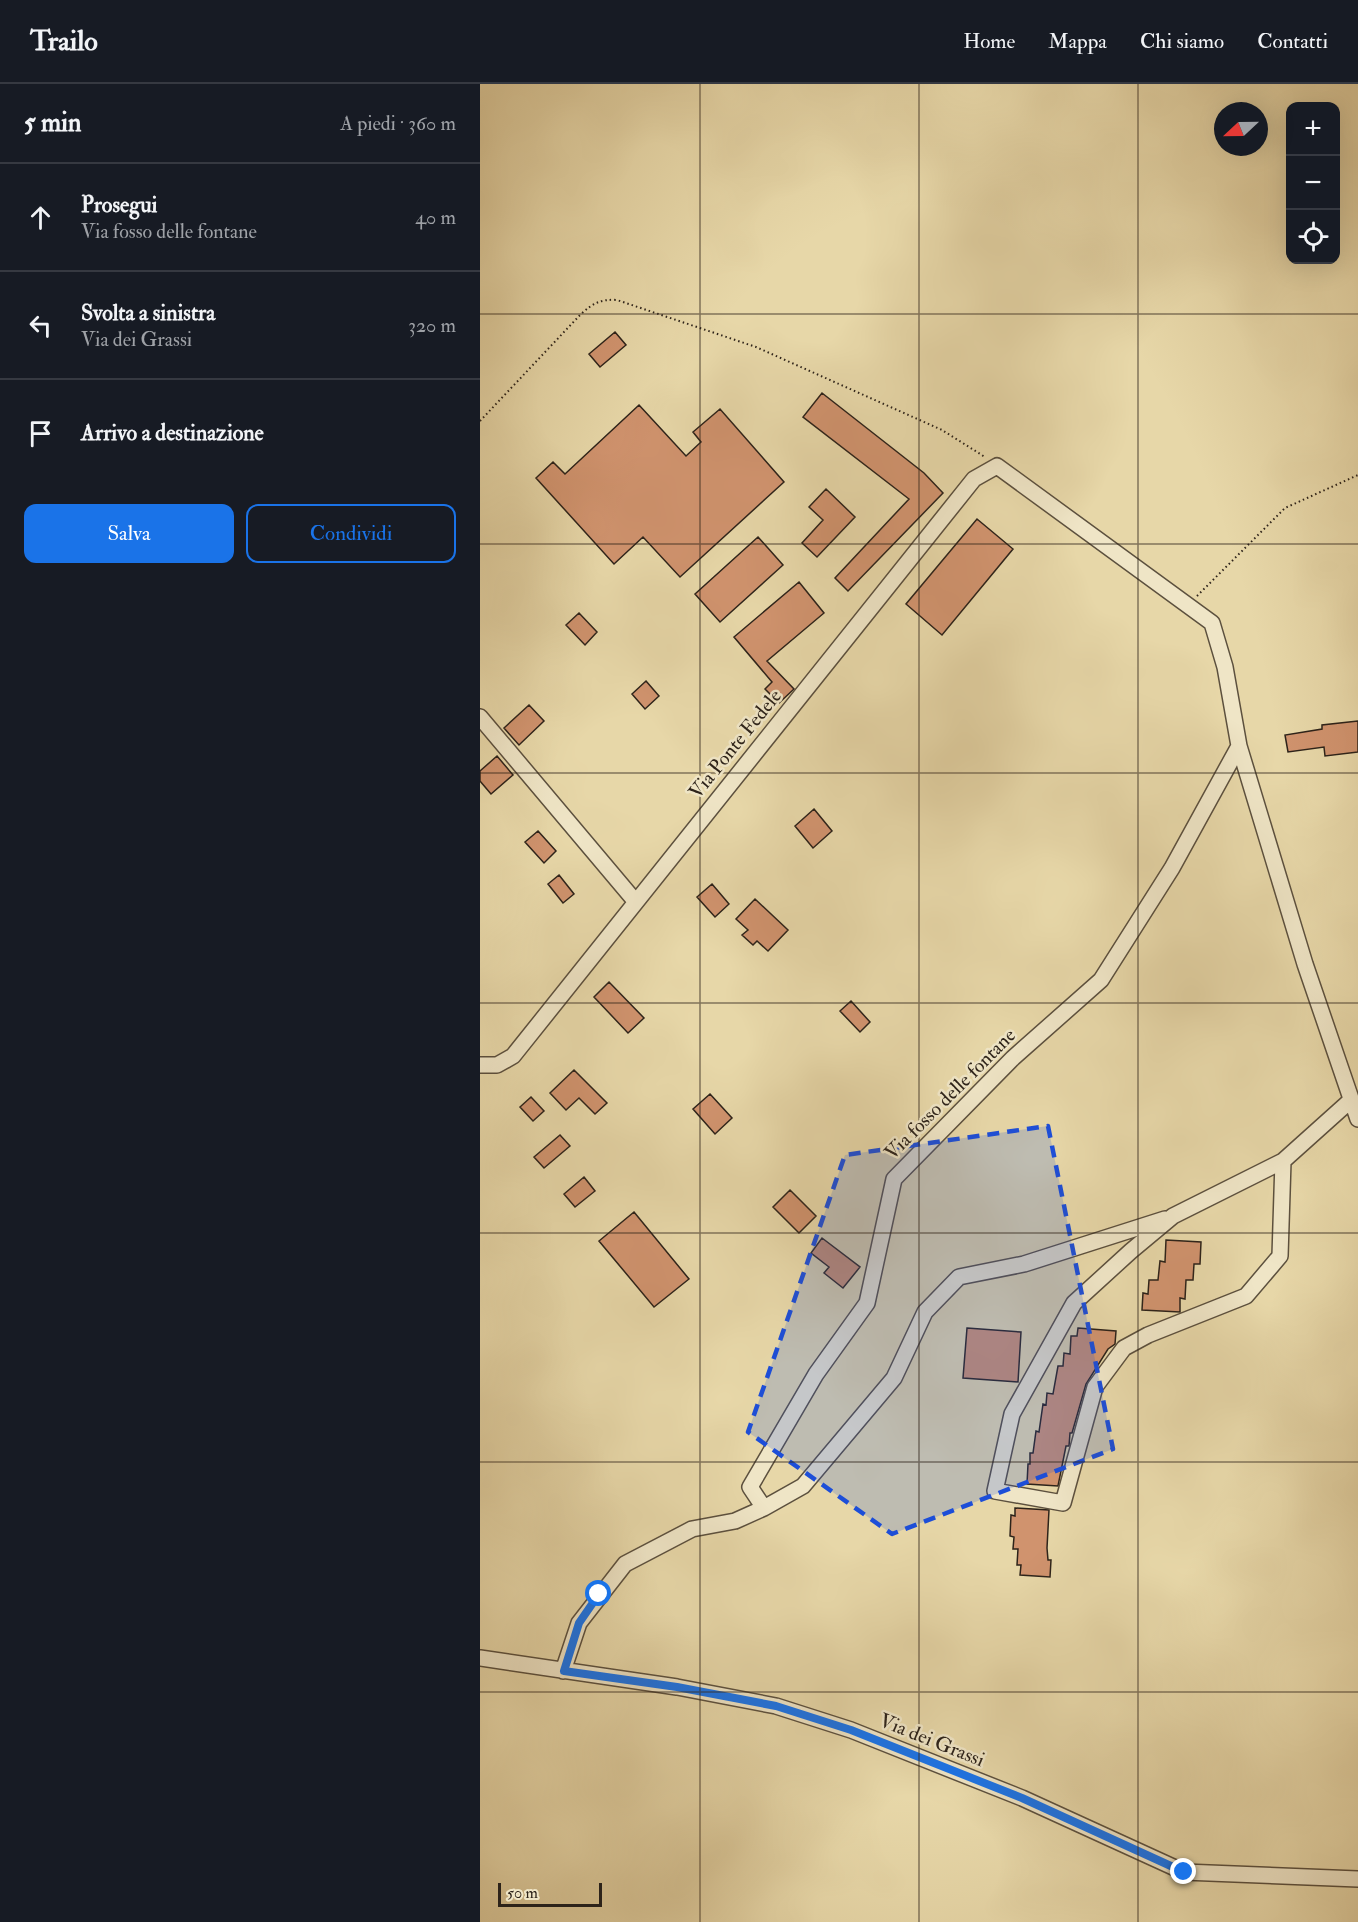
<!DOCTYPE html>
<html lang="it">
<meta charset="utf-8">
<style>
body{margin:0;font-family:"IM FELL Double Pica",serif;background:#242831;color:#f1f3f6}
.controls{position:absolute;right:18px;top:18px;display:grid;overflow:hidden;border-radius:12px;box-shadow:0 6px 24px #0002}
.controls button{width:54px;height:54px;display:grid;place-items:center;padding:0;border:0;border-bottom:2px solid #363941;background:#171b24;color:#f1f3f6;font:30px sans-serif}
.compass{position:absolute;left:734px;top:18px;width:54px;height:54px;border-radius:50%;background:#171b24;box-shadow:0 6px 24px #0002;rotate:248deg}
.scale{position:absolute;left:18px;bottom:15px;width:104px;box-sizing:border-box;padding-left:6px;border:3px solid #2d231a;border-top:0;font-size:16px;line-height:21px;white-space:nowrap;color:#2d231a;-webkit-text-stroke:4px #efe5c6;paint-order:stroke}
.stop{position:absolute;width:18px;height:18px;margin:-14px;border:4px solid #1a73e8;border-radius:50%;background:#fff}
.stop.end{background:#1a73e8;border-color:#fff;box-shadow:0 2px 6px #0008}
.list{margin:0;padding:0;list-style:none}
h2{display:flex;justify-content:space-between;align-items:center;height:78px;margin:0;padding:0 24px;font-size:26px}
h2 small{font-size:20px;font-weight:400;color:#9ea1a6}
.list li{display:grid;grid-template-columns:39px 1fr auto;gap:18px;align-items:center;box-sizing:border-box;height:108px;padding:0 24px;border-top:2px solid #363941}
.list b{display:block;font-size:22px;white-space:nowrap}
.list p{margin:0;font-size:20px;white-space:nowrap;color:#9ea1a6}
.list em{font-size:20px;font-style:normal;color:#9ea1a6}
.actions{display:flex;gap:12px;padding:18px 24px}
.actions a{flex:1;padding:14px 0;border:2px solid #1a73e8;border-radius:12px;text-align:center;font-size:21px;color:#1a73e8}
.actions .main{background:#1a73e8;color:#fff}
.icon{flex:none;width:33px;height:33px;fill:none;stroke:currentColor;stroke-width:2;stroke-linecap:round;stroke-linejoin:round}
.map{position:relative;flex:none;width:878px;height:1838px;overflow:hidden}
header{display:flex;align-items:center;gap:36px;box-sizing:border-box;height:84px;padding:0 30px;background:#171b24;border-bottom:2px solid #363941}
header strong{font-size:28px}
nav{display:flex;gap:33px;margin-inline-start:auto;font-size:21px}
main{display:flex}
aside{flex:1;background:#171b24}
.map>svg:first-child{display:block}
.building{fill:#d0936e;stroke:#2d231a;stroke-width:1.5}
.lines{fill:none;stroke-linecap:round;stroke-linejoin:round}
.minor-casing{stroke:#5c503e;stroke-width:18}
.path{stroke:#2d231a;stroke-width:2;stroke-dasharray:1.5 3;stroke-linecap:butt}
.minor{stroke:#efe5c6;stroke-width:15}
.route{stroke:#1a73e8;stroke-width:8}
.marked{fill:#1d4ed8;fill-opacity:0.2;stroke:#1d4ed8;stroke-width:4.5;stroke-dasharray:12 8;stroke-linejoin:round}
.grid{fill:none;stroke:#2d231a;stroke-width:1.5;stroke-opacity:0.55}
.labels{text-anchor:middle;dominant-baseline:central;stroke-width:5;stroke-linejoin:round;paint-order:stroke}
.street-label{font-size:20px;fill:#2d231a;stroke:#efe5c6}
</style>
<header>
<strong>Trailo</strong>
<nav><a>Home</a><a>Mappa</a><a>Chi siamo</a><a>Contatti</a></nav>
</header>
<main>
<aside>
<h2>5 min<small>A piedi · 360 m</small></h2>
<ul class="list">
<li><svg class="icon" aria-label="ahead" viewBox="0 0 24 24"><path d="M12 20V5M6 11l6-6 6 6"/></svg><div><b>Prosegui</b><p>Via fosso delle fontane</p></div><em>40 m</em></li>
<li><svg class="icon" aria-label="left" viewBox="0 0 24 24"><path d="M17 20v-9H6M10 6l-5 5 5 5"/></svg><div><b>Svolta a sinistra</b><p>Via dei Grassi</p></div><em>320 m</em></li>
<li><svg class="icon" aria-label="arrive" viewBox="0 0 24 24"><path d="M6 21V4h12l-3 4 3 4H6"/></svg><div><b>Arrivo a destinazione</b></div></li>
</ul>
<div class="actions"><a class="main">Salva</a><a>Condividi</a></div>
</aside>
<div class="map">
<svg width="878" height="1838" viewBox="0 0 878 1838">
<rect width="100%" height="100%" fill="#e7d7a8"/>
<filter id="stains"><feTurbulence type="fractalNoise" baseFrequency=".00333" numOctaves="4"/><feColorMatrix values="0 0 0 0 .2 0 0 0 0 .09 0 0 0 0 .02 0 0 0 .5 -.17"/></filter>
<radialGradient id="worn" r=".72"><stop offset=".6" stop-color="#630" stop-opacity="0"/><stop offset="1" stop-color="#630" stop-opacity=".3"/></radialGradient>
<path class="building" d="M 135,248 L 146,261 L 120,283 L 109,270 Z
M 342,309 L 444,389 L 463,409 L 368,507 L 355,494 L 429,415 L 323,333 Z
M 159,321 L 206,372 L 221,358 L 213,348 L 240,325 L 304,398 L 200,493 L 163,453 L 134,480 L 56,394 L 73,378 L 85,390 Z
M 346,405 L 375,433 L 337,473 L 322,459 L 343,436 L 329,423 Z
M 497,435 L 533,465 L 462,551 L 426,520 Z
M 278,453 L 303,481 L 240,538 L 215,510 Z
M 319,498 L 344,529 L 287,577 L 314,605 L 299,619 L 285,605 L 292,598 L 254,553 Z
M 99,529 L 117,548 L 105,561 L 86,541 Z
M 166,597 L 179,612 L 165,625 L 152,610 Z
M 49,621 L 64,637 L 39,661 L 24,644 Z
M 878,637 L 878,668 L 845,672 L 844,663 L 808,668 L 805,651 L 842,645 L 842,641 Z
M 17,672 L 33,691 L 11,710 L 0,697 L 0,687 Z
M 334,725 L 352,747 L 333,764 L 315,742 Z
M 58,747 L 76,767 L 64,779 L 45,758 Z
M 79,791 L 94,810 L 83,819 L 68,800 Z
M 232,800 L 249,820 L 235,833 L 217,813 Z
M 275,815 L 308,846 L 288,867 L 277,857 L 273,861 L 262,851 L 268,846 L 256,835 Z
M 129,898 L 164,934 L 148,949 L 114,913 Z
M 371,917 L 390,938 L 380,948 L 360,927 Z
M 94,986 L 127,1019 L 115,1030 L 99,1014 L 86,1026 L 70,1009 Z
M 230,1010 L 252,1034 L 235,1050 L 213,1025 Z
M 51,1013 L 64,1027 L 53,1037 L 40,1023 Z
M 80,1051 L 90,1062 L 64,1084 L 54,1073 Z
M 104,1093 L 115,1107 L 95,1123 L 84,1110 Z
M 310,1106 L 336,1132 L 319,1149 L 293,1123 Z
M 154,1128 L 209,1195 L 174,1223 L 119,1157 Z
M 342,1154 L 380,1183 L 363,1204 L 344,1189 L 349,1183 L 331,1169 Z
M 686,1156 L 721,1158 L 720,1180 L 714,1180 L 713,1196 L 706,1196 L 705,1215 L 700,1214 L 700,1228 L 662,1226 L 663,1209 L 668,1210 L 669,1196 L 678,1196 L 680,1177 L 685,1178 Z
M 487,1244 L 541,1248 L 538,1298 L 483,1294 Z
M 598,1244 L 636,1247 L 635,1260 L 628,1265 L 606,1300 L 592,1349 L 590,1349 L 589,1362 L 586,1362 L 578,1402 L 547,1400 L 548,1380 L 550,1380 L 550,1369 L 553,1369 L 556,1347 L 559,1348 L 563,1320 L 566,1321 L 567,1309 L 573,1310 L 578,1282 L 583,1282 L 584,1269 L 590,1270 L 591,1252 L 597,1252 Z
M 535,1424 L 569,1426 L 567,1464 L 568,1476 L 571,1476 L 570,1493 L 540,1491 L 541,1481 L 537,1481 L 538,1465 L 533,1465 L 534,1453 L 530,1452 L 531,1431 L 535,1432 Z"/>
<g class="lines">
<defs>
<path id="minor" d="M 0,633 L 155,817
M 0,981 L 17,981 L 33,972 L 494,395 L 517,382 L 732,539 L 745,583 L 759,662 L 825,880 L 878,1035
M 803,1077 L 800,1172 L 766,1212 L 668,1251 L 644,1264 L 615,1303 L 583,1419 L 515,1407 L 532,1330 L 594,1219 L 651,1167 L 693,1132 L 803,1077 L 871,1016
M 284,1424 L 323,1402 L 414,1294 L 445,1228 L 479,1193 L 544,1180 L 685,1135
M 0,1574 L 197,1603 L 296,1622 L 371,1646 L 542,1714 L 704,1788 L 878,1795
M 83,1587 L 99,1539 L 145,1480 L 212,1445 L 255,1437 L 284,1424 L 270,1403 L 336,1290 L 387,1219 L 414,1095 L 533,974 L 621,896 L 692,784 L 759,662"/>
</defs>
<use href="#minor" class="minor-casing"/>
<path class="path" d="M 0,337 L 101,230 C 113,219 121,215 137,216 L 276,263 L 462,346 L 505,373
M 717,512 L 805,424 L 878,391"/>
<use href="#minor" class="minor"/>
</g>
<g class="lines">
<path class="route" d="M 119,1510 L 99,1539 L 84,1587 L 197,1603 L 296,1622 L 371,1646 L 542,1714 L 704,1788"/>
</g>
<path class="marked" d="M 568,1042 L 633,1365 L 412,1450 L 268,1348 L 365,1071 Z"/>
<path class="grid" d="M 220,0 L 220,1838M 439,0 L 439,1838M 658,0 L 658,1838M 0,230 L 878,230M 0,460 L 878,460M 0,689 L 878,689M 0,919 L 878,919M 0,1149 L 878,1149M 0,1378 L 878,1378M 0,1608 L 878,1608"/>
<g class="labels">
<g class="street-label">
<text transform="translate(255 660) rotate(-51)">Via Ponte Fedele</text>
<text transform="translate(470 1010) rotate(-45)">Via fosso delle fontane</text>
<text transform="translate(452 1656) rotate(22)">Via dei Grassi</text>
</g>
</g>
<rect width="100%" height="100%" filter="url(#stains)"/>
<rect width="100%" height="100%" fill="url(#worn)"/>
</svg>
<div class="controls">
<button>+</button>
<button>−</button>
<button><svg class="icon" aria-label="locate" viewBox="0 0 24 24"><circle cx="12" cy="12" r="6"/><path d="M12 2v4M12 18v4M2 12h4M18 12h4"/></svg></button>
</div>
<svg class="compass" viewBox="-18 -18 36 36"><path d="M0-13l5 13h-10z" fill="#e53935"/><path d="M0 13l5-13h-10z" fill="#9ea1a6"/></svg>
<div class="scale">50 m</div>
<div class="stop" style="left:119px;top:1510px"></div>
<div class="stop end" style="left:704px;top:1788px"></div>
</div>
</main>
